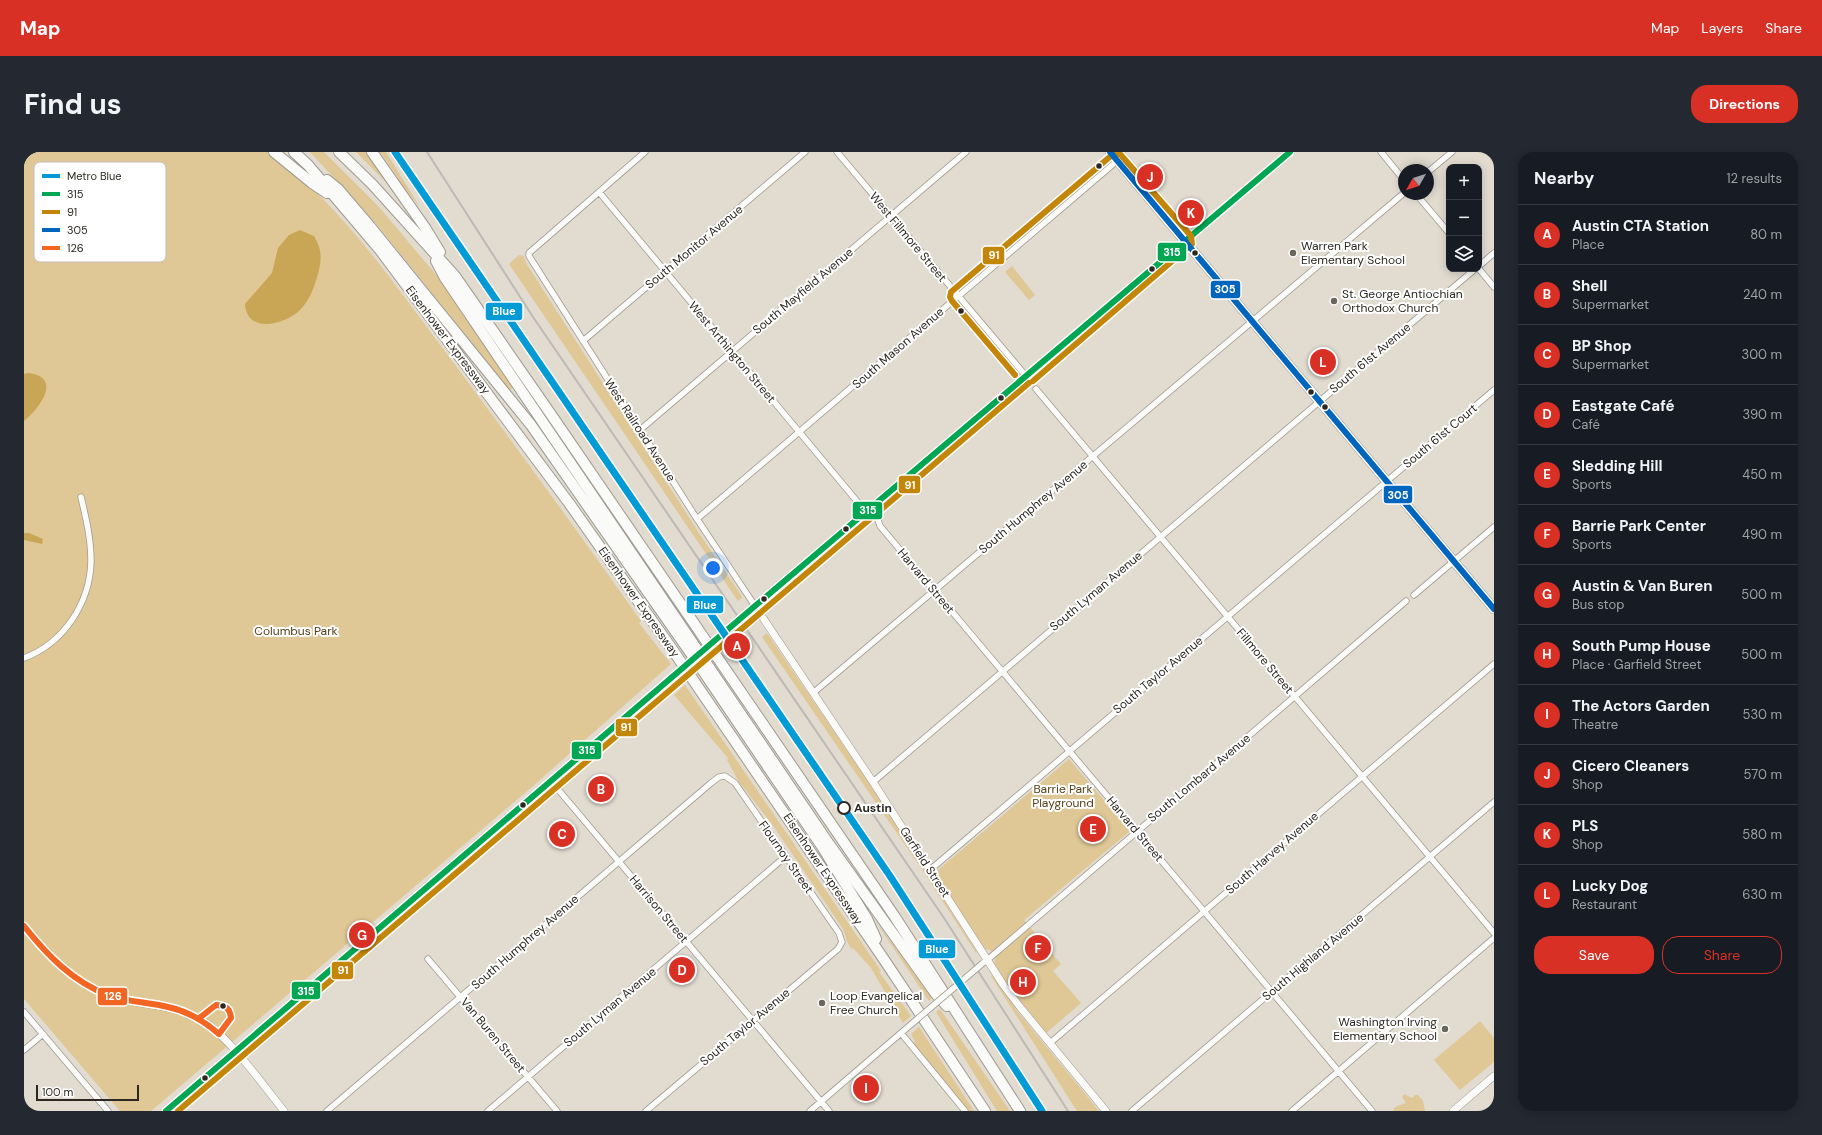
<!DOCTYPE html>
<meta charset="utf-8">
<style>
body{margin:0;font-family:"DM Sans",sans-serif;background:#242831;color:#f1f3f6}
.controls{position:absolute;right:12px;top:12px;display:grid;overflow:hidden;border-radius:8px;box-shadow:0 2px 10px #0003}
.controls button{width:36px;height:36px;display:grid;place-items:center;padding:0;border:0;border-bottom:1px solid #363941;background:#171b24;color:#f1f3f6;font:20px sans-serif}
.compass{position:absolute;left:1374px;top:12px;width:36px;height:36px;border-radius:50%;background:#171b24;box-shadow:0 2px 10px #0003;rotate:231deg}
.scale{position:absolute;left:12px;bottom:10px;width:103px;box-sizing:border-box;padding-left:4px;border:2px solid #2c2821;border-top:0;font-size:11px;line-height:14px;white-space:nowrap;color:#2c2821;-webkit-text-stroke:3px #fff;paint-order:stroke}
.you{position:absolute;left:689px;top:416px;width:14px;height:14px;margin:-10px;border:3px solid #fff;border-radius:50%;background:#1a73e8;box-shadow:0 0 0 6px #1a73e833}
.badge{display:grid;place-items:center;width:26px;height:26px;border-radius:50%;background:#d93025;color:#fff;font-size:13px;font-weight:700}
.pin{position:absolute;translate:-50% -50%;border:2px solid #fff;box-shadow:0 1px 4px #0006}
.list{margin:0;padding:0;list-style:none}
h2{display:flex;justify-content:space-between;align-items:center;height:52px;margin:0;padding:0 16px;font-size:17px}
h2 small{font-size:13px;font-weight:400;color:#9ea1a6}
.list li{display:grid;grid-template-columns:26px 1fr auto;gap:12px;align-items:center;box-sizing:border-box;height:60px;padding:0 16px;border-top:1px solid #363941}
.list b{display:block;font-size:15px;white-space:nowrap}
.list p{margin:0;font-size:13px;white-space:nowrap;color:#9ea1a6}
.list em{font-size:13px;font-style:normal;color:#9ea1a6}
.actions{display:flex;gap:8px;padding:12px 16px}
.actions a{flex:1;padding:9px 0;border:1px solid #d93025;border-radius:16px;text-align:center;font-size:14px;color:#d93025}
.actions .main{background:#d93025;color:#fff}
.icon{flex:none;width:22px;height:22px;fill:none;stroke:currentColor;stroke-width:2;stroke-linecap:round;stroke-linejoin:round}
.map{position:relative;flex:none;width:1470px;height:959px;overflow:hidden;border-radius:16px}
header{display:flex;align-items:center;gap:24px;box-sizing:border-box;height:56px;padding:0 20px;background:#d93025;color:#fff}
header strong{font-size:19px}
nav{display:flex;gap:22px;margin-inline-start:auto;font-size:14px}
.intro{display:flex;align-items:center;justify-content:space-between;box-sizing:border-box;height:96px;padding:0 24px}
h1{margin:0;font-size:28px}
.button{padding:10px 18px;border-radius:16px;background:#d93025;color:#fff;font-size:14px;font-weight:700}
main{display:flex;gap:24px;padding:0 24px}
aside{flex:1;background:#171b24;border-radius:16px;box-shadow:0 2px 10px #0003}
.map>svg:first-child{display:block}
.green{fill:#dfc796}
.water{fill:#c8a656}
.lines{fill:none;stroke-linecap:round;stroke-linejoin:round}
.minor-casing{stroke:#9f9b92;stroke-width:7}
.tertiary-casing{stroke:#9f9b92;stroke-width:8}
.secondary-casing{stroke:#9f9b92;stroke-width:10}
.motorway-casing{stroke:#9f9b92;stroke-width:12}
.minor{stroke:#fafaf8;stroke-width:5.5}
.tertiary{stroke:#fafaf8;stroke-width:7}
.secondary{stroke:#fafaf8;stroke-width:8}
.motorway{stroke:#fafaf8;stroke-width:10}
.rail{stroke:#bcbab7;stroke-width:2}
.minor-bridge-casing{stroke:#9f9b92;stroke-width:7;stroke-linecap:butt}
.tertiary-bridge-casing{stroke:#9f9b92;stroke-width:8;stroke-linecap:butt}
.minor-bridge{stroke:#fafaf8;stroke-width:5.5}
.tertiary-bridge{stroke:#fafaf8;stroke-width:7}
.bus-1-casing{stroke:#fff;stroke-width:9}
.bus-2-casing{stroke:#fff;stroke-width:9}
.bus-3-casing{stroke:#fff;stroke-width:9}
.bus-4-casing{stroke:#fff;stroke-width:9}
.bus-1{stroke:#00a651;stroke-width:6}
.bus-2{stroke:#c48608;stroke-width:6}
.bus-3{stroke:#0065bd;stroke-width:6}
.bus-4{stroke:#f26522;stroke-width:6}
.metro-1-casing{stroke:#fff;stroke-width:10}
.metro-1{stroke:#029bd5;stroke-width:7}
.bus-dot{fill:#2c2821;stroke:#fff;stroke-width:1.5}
.poi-dot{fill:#6b675e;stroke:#fff;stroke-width:1.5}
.stop-dot{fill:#fff;stroke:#2c2821;stroke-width:2}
.labels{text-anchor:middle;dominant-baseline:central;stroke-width:4;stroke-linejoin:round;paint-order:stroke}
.street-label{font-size:12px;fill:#2c2821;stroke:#fff}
.poi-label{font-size:12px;fill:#2c2821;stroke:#fff;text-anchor:start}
.park-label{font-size:12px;fill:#523f15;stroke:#fff}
.stop-label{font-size:12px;font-weight:bold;fill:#2c2821;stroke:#fff;text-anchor:start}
.key{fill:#fff;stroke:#c0bebc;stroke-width:1}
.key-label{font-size:11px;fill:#2c2821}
.line-badge{stroke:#fff;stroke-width:1.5}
.badge-label{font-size:11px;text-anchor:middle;font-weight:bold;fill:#fff}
</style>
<header>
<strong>Map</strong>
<nav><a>Map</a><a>Layers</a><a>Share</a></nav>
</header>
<div class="intro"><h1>Find us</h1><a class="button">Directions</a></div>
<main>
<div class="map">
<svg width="1470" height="959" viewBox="0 0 1470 959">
<rect width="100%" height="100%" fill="#e1dbd0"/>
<path class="green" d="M 0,0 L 244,0 C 316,51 367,128 420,198 C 487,288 553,378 617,469 L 615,471 L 647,512 L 510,633 L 127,959 L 96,959 L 0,847 Z
M 286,0 L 300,0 L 355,55 L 414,125 L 489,235 L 486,238 L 348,67 Z
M 332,0 L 342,0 L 365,29 L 363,31 Z
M 356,0 L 362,0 L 396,55 L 372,27 L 374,26 Z
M 495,103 L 500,104 L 502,111 L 675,381 L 717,443 L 718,446 L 714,449 L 485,112 Z
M 988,114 L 1011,143 L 1005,148 L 981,120 Z
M 743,481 L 852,641 L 953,800 L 952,801 L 899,719 L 738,485 Z
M 661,533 L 857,819 L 855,820 L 887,864 L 879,871 L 847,816 L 829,796 L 828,797 C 822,791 822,781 817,774 L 748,672 L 715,630 L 703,608 L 704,606 L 650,543 Z
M 1045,607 L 1106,679 L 1000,768 L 1037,812 L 1029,819 L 1057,851 L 1021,882 L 997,855 L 971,815 L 970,811 L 972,805 L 966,798 L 961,797 L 915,727 L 914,718 Z
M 848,764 L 908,846 L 905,849 Z
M 968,823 L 994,860 L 1075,959 L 1053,959 L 967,824 Z
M 916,857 L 986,959 L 973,959 L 912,860 Z
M 1456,869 L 1470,886 L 1470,910 L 1436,938 L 1410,908 Z
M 895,875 L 950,959 L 945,959 L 889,891 L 891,890 L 887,882 Z
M 1380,942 L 1388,946 L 1391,943 L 1394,943 L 1399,949 L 1401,959 L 1369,959 L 1371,955 L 1382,951 L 1378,945 Z"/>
<path class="water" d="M 276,78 L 290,84 C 298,97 298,107 294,122 C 290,135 286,148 276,158 C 262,172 223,183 221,152 L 248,121 L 254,96 L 265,83 Z
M 4,221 C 39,225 16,256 0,269 L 0,222 Z
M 0,381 L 5,381 L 19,387 L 18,392 L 0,388 Z"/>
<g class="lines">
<defs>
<path id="minor" d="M 621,0 L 505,101 L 505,104 L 673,367 L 731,454
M 813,0 L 1002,224
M 1357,0 L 1380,28
M 1088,3 L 1098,0
M 1404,20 L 1428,0
M 575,40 L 842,360
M 1392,42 L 1425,81
M 1455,114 L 1470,101
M 1455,117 L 1470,135
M 559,189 L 781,0
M 1012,237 L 1470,781
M 616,278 L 942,0
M 846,356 L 854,368 L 856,374 L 1348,959
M 673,367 L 1093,9
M 1390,443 L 1470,375
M 0,506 C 40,491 66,451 67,409 C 67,387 62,366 57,345
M 789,541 L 1380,41
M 527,629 L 805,959
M 849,630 L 1451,117
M 906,718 L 1470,238
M 404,807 L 533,959
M 961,810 L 1382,449
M 0,860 L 84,959
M 877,881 L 941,959
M 1026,891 L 1470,512
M 0,898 L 19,882
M 303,959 L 687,631 L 695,625 L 701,624 L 711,631 L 815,781 L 818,790 L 814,797 L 622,959
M 464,959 L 762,704
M 786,959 L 891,869
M 1108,959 L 1470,650
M 1268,959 L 1470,786"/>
<path id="tertiary" d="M 731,454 L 849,630 L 980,834 L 996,855 L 1082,959
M 722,461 L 1266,0
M 0,774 C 26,806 55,837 97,847 C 126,854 152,853 179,869 C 206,886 239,933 260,959
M 142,959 L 646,527
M 1429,959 L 1470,924"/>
<path id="secondary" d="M 1086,0 L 1470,457"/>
<path id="motorway" d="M 250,0 L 288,31 L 303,41
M 270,0 L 284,13 L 356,98 L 545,351 L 648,497 L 861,809 L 961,959
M 315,0 L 348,32 L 431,124 L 526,261 L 871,765 L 996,959
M 348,0 L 402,77 L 416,100
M 303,28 L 314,37 L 344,72 L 507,273 L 677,516 L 799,696 L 843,767 L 852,787
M 412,109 L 421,126 L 805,692 L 912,842 L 923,854"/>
</defs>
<use href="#minor" class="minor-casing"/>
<use href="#tertiary" class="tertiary-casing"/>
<use href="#secondary" class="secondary-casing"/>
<use href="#motorway" class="motorway-casing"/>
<use href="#minor" class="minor"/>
<use href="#tertiary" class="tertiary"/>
<use href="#secondary" class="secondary"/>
<use href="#motorway" class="motorway"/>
<path class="rail" d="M 403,0 L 509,165 L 920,766 L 1044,959"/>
<defs>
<path id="minor-bridge" d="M 891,869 L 959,811"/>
<path id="tertiary-bridge" d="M 680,498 L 722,461
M 646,527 L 666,510"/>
</defs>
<use href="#minor-bridge" class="minor-bridge-casing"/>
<use href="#tertiary-bridge" class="tertiary-bridge-casing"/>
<use href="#minor-bridge" class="minor-bridge"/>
<use href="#tertiary-bridge" class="tertiary-bridge"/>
<defs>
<path id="bus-1" d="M 142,959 L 731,454 L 1266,0"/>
<path id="bus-2" d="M 991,223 L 928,149 L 926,145 L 927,140 L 1088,3 L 1096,2 L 1167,84 L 1168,92 L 1009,229
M 154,959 L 1005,231"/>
<path id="bus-3" d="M 1086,0 L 1470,457"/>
<path id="bus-4" d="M 0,774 C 23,803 49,830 84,843 C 103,850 124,850 144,855 C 164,859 180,869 195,882
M 174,867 L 192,853 C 202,854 206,856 207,866 L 195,882"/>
</defs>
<use href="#bus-1" class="bus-1-casing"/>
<use href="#bus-2" class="bus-2-casing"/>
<use href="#bus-3" class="bus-3-casing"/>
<use href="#bus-4" class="bus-4-casing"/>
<use href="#bus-1" class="bus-1"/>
<use href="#bus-2" class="bus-2"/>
<use href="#bus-3" class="bus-3"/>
<use href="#bus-4" class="bus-4"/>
<defs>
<path id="metro-1" d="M 371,0 L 866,724 L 1018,959"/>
</defs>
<use href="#metro-1" class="metro-1-casing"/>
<use href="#metro-1" class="metro-1"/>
</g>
<g class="bus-dot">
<circle cx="1075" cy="14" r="3.5"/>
<circle cx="1171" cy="101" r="3.5"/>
<circle cx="1128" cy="117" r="3.5"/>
<circle cx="937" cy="159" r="3.5"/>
<circle cx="1287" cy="240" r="3.5"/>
<circle cx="977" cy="246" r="3.5"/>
<circle cx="1301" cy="255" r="3.5"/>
<circle cx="822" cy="377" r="3.5"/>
<circle cx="740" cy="447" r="3.5"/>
<circle cx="499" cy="653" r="3.5"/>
<circle cx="199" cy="854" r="3.5"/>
<circle cx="181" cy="926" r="3.5"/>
</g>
<g class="poi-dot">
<circle cx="1269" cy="101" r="4"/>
<circle cx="1310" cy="149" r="4"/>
<circle cx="798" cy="851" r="4"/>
<circle cx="1421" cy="877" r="4"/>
</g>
<circle class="stop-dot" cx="820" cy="656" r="6"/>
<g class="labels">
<g class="street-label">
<text transform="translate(884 85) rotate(50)">West Fillmore Street</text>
<text transform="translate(670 95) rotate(-40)">South Monitor Avenue</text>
<text transform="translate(779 139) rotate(-40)">South Mayfield Avenue</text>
<text transform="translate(424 188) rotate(53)">Eisenhower Expressway</text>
<text transform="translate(874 196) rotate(-41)">South Mason Avenue</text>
<text transform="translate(708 200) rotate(50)">West Arthington Street</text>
<text transform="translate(1346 206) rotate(-40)">South 61st Avenue</text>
<text transform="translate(616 278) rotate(57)">West Railroad Avenue</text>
<text transform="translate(1416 284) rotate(-40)">South 61st Court</text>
<text transform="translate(1009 355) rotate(-40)">South Humphrey Avenue</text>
<text transform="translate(902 429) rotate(50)">Harvard Street</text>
<text transform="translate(1072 439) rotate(-40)">South Lyman Avenue</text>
<text transform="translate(615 450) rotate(55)">Eisenhower Expressway</text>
<text transform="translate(1241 509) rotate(50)">Fillmore Street</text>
<text transform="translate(1134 523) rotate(-40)">South Taylor Avenue</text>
<text transform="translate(1175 626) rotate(-40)">South Lombard Avenue</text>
<text transform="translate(1111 677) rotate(50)">Harvard Street</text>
<text transform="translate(1248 701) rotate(-41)">South Harvey Avenue</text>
<text transform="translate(762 705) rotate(55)">Flournoy Street</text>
<text transform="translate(901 710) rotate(57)">Garfield Street</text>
<text transform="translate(799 717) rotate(56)">Eisenhower Expressway</text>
<text transform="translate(635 757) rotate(50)">Harrison Street</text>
<text transform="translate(501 790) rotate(-41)">South Humphrey Avenue</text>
<text transform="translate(1289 805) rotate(-40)">South Highland Avenue</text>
<text transform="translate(586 855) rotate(-40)">South Lyman Avenue</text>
<text transform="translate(721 875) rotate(-40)">South Taylor Avenue</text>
<text transform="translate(469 883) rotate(50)">Van Buren Street</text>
</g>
<g class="poi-label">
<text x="1277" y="94">Warren Park<tspan x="1277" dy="14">Elementary School</tspan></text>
<text x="1318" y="142">St. George Antiochian<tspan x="1318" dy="14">Orthodox Church</tspan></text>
<text x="806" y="844">Loop Evangelical<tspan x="806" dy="14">Free Church</tspan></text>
<text x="1413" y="870" text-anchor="end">Washington Irving<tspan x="1413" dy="14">Elementary School</tspan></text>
</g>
<g class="park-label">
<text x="272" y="479">Columbus Park</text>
<text x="1039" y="637">Barrie Park<tspan x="1039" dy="14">Playground</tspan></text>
</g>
<g class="stop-label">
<text x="830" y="656">Austin</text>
</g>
</g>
<rect x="10" y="10" width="132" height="100" rx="6" class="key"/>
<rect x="18" y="22" width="18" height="4" fill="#029bd5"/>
<rect x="18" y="40" width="18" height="4" fill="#00a651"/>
<rect x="18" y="58" width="18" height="4" fill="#c48608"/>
<rect x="18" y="76" width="18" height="4" fill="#0065bd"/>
<rect x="18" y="94" width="18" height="4" fill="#f26522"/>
<g class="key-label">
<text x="43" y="28">Metro Blue</text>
<text x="43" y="46">315</text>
<text x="43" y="64">91</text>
<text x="43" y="82">305</text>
<text x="43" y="100">126</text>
</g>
<g class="line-badge">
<rect x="1133" y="90" width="30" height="20" rx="4" fill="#00a651"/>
<rect x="958" y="94" width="23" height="19" rx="4" fill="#c48608"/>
<rect x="1186" y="128" width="31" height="19" rx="4" fill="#0065bd"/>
<rect x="461" y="150" width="38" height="19" rx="4" fill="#029bd5"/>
<rect x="874" y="323" width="23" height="19" rx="4" fill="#c48608"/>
<rect x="1359" y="333" width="30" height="19" rx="4" fill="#0065bd"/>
<rect x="828" y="349" width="31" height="19" rx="4" fill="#00a651"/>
<rect x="662" y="443" width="38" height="19" rx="4" fill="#029bd5"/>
<rect x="591" y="566" width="23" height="19" rx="4" fill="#c48608"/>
<rect x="547" y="589" width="31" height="19" rx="4" fill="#00a651"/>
<rect x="894" y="787" width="38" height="20" rx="4" fill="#029bd5"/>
<rect x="307" y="809" width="23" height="19" rx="4" fill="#c48608"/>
<rect x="267" y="829" width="30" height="19" rx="4" fill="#00a651"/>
<rect x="73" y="835" width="31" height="19" rx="4" fill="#f26522"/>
</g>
<g class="badge-label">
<text x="1148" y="104">315</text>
<text x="970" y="107">91</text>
<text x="1201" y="141">305</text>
<text x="480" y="163">Blue</text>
<text x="886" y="337">91</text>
<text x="1374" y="347">305</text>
<text x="844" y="362">315</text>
<text x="681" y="457">Blue</text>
<text x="602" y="579">91</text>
<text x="563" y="602">315</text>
<text x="913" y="801">Blue</text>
<text x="319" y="822">91</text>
<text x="282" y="843">315</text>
<text x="89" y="848">126</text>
</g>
</svg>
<div class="controls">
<button>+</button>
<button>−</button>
<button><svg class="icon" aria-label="layers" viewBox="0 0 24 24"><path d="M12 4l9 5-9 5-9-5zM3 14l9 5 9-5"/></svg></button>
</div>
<svg class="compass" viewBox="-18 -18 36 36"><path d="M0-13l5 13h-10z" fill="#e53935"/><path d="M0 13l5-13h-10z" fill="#9ea1a6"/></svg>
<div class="scale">100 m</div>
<div class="you"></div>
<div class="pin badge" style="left:713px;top:494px">A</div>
<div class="pin badge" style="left:577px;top:637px">B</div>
<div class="pin badge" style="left:538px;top:682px">C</div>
<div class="pin badge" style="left:658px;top:818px">D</div>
<div class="pin badge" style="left:1069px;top:677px">E</div>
<div class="pin badge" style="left:1014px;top:796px">F</div>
<div class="pin badge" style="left:338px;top:783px">G</div>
<div class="pin badge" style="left:999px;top:830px">H</div>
<div class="pin badge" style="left:842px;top:936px">I</div>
<div class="pin badge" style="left:1126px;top:25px">J</div>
<div class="pin badge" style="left:1167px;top:61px">K</div>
<div class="pin badge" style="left:1299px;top:210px">L</div>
</div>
<aside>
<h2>Nearby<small>12 results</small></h2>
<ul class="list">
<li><span class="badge">A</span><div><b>Austin CTA Station</b><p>Place</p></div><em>80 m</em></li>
<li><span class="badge">B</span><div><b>Shell</b><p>Supermarket</p></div><em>240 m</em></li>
<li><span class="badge">C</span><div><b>BP Shop</b><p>Supermarket</p></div><em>300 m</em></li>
<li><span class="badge">D</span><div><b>Eastgate Café</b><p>Café</p></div><em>390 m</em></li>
<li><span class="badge">E</span><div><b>Sledding Hill</b><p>Sports</p></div><em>450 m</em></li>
<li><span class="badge">F</span><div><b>Barrie Park Center</b><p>Sports</p></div><em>490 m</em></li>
<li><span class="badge">G</span><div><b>Austin &amp; Van Buren</b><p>Bus stop</p></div><em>500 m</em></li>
<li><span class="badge">H</span><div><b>South Pump House</b><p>Place · Garfield Street</p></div><em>500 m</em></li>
<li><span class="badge">I</span><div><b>The Actors Garden</b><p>Theatre</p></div><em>530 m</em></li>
<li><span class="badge">J</span><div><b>Cicero Cleaners</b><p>Shop</p></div><em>570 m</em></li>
<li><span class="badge">K</span><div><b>PLS</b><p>Shop</p></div><em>580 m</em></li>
<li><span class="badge">L</span><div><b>Lucky Dog</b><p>Restaurant</p></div><em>630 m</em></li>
</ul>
<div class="actions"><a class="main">Save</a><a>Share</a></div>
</aside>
</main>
